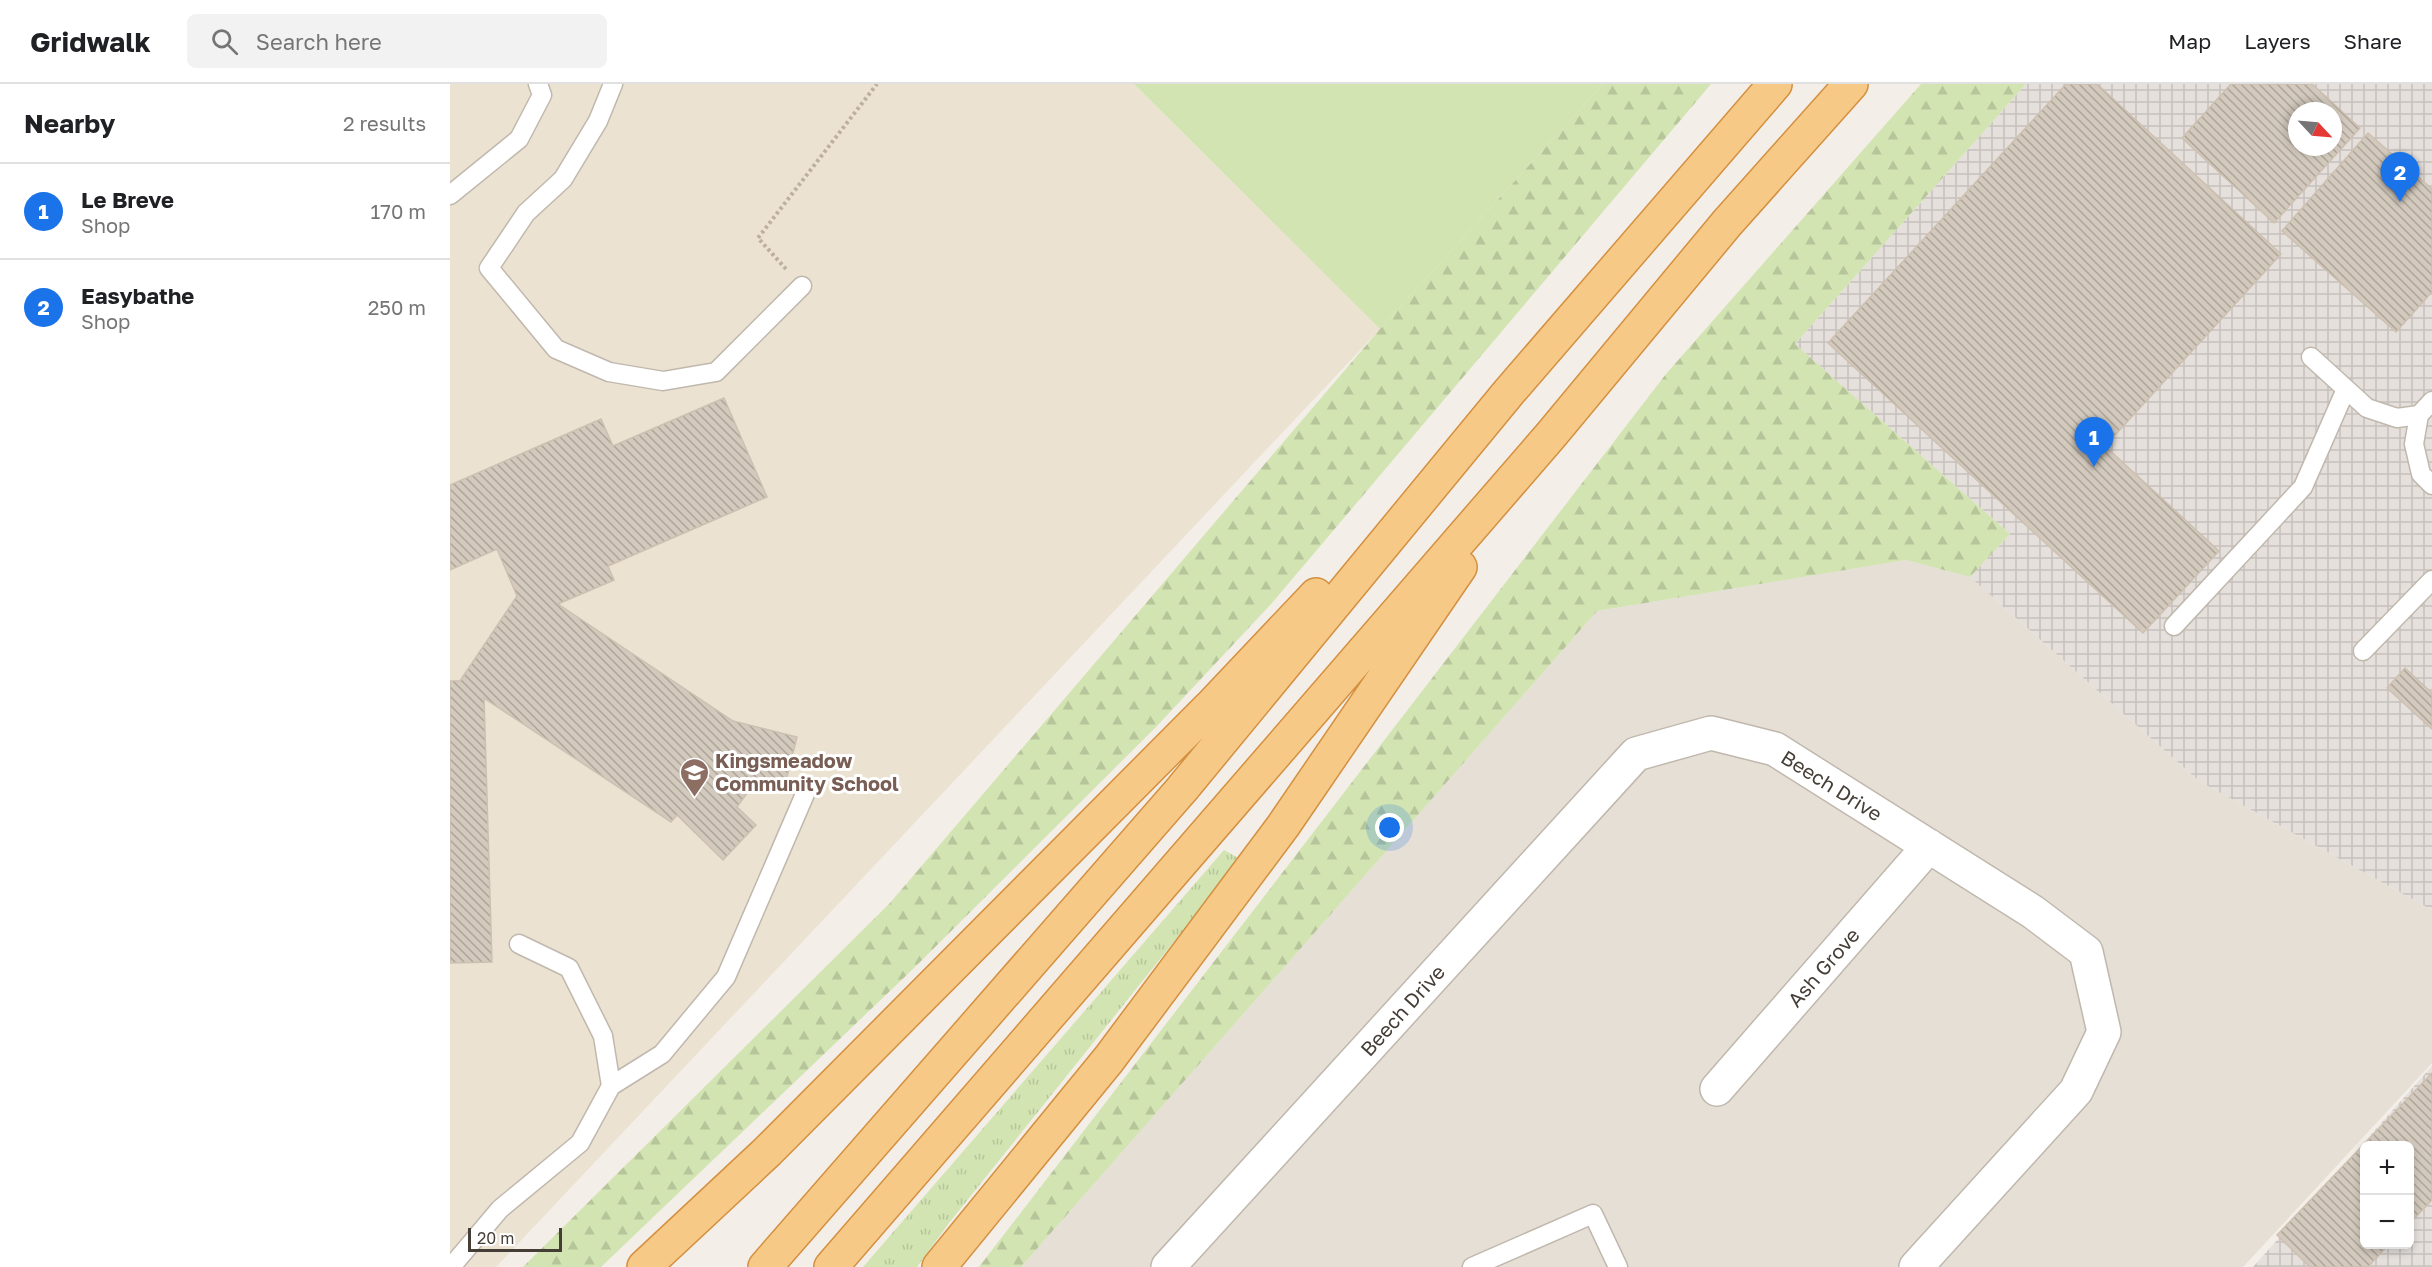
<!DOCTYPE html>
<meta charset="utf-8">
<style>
body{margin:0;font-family:"Golos Text",sans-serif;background:#f2f2f2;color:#202124}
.controls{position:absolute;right:18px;bottom:18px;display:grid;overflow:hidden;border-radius:9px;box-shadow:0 3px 9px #0003}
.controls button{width:54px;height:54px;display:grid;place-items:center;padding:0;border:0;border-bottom:2px solid #e0e0e0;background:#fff;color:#202124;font:30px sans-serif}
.compass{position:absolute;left:1838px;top:18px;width:54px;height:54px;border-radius:50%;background:#fff;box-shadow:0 3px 9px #0003;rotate:116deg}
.scale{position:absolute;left:18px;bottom:15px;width:94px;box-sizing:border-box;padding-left:6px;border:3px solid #453e37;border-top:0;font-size:16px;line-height:21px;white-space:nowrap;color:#453e37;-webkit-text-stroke:4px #fff;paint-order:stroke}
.you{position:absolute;left:940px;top:744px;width:21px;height:21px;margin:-15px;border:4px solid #fff;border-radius:50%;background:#1a73e8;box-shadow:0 0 0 9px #1a73e833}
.badge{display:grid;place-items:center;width:39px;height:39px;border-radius:50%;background:#1a73e8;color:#fff;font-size:20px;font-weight:700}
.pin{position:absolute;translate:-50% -50px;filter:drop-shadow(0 2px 3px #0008)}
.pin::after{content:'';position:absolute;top:32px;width:21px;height:18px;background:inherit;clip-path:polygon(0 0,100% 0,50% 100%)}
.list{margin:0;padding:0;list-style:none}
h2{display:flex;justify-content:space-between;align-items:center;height:78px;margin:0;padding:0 24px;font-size:26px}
h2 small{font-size:20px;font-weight:400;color:#757577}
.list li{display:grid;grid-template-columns:39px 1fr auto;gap:18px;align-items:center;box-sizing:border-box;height:96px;padding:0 24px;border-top:2px solid #e0e0e0}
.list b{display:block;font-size:22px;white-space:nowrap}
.list p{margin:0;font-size:20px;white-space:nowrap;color:#757577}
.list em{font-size:20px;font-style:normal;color:#757577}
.icon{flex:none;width:33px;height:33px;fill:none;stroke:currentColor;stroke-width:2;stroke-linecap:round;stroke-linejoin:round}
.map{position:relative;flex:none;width:1982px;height:1183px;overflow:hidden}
header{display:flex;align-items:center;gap:36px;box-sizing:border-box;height:84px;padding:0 30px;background:#fff;border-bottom:2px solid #e0e0e0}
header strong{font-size:28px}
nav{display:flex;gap:33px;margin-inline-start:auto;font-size:21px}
.search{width:420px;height:54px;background:#f2f2f2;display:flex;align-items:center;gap:15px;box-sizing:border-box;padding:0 21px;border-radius:9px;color:#757577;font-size:22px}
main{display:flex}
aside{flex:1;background:#fff}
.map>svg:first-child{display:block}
.residential{fill:#e6dfd6}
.industrial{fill:url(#industrial-grid);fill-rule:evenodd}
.education{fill:#ebe2d2}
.grass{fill:url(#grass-tufts)}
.forest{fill:url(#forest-firs)}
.green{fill:#d2e4b2}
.building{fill:url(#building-back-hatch);stroke:#cec0b1;stroke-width:1.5;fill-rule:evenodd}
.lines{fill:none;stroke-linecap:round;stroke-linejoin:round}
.service-casing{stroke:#c0b8ad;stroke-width:21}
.minor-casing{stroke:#c0b8ad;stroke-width:36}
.trunk-casing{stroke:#d49040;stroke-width:36}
.path{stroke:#beaf9c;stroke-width:4;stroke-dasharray:3 3;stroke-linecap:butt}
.service{stroke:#fff;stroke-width:18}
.minor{stroke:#fff;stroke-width:33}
.trunk{stroke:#f6c986;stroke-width:33}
.labels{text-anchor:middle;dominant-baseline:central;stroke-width:6;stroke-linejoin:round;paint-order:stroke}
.education-label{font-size:20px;font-weight:bold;fill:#785e54;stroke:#fff;text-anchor:start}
.street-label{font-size:20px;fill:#453e37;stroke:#fff}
</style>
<header>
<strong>Gridwalk</strong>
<div class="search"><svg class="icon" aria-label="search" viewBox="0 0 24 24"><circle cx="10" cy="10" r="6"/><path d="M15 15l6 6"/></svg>Search here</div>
<nav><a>Map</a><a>Layers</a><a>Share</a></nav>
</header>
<main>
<aside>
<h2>Nearby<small>2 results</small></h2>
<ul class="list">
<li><span class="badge">1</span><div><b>Le Breve</b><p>Shop</p></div><em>170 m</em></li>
<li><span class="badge">2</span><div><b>Easybathe</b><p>Shop</p></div><em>250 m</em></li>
</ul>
</aside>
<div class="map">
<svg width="1982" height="1183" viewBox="0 0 1982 1183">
<defs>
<pattern id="industrial-grid" width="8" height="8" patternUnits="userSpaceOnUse" patternTransform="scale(1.5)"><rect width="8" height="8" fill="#e5e0dc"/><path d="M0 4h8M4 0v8" fill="none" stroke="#c6c1bd"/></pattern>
<pattern id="grass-tufts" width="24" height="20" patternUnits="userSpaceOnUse" patternTransform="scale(1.5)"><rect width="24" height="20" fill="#d2e4b2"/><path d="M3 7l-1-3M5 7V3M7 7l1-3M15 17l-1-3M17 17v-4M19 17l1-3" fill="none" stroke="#b6c59a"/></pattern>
<pattern id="forest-firs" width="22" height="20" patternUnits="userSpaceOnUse" patternTransform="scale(1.5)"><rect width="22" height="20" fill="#d2e4b2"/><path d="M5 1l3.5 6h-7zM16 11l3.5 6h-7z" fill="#b6c59a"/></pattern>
<pattern id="building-back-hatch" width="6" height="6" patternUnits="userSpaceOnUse" patternTransform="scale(1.5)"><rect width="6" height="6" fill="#d3c9bd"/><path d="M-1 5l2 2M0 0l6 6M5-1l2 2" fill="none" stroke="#ada59a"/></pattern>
</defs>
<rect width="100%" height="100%" fill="#f3eee7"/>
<path class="residential" d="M 1456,476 L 1520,493 L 1749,697 L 1982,826 L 1982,979 L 1793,1183 L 571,1183 L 1147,527 Z"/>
<path class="industrial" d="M 1576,0 L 1982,0 L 1982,826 L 1749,697 L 1520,493 L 1560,450 L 1345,260 ZM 1847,27 L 1883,27 L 1883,63 L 1847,63 Z
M 1982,982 L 1982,1183 L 1803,1183 ZM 1914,1062 L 1960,1062 L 1960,1160 L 1914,1160 Z"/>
<path class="education" d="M 0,0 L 684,0 L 930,245 L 46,1183 L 0,1183 Z"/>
<path class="grass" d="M 774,766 L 790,775 L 499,1139 L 467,1183 L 413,1183 Z"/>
<path class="forest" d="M 1153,0 L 1261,0 L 822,519 L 706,643 L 462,886 L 151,1183 L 73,1183 L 440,819 L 930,245 Z
M 1471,0 L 1576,0 L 1345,260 L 1560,450 L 1520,493 L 1456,476 L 1147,527 L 571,1183 L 529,1183 L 1216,290 Z"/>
<path class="green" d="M 684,0 L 1153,0 L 930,245 Z"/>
<path class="building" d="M 1616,0 L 1647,0 L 1831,170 L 1655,362 L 1769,467 L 1693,549 L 1378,259 Z
M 1781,0 L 1862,0 L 1910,44 L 1824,139 L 1732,54 ZM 1847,27 L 1883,27 L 1883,63 L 1847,63 Z
M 1918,49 L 1982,105 L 1982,208 L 1946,248 L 1832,147 Z
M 274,314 L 317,413 L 158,482 L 164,496 L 108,520 L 283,637 L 347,653 L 335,701 L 308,694 L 287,723 L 306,741 L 273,776 L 227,731 L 221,738 L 34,614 L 42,878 L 0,879 L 0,597 L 10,597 L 67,512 L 47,465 L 0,486 L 0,401 L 151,335 L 163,362 Z
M 1955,584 L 1982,609 L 1982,645 L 1937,604 Z
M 1982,989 L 1982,1116 L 1960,1139 L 1960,1062 L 1914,1062 L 1914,1160 L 1939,1160 L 1918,1183 L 1860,1183 L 1827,1151 Z"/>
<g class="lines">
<defs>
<path id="service" d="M 163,0 L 148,37 L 113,95 L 76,129 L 39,184 L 106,265 L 159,288 L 213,297 L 266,288 L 352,202
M 0,111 L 69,55 L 92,11 L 88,0
M 1861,273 L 1917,324 L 1947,334 L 1969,331
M 1982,317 L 1969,331 L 1964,360 L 1971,390 L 1982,401
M 1724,542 L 1853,403 L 1896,305
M 1913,567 L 1982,496
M 161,1002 L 212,970 L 276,893 L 355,710
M 1,1183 L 50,1125 L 130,1059 L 161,1002 L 153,952 L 119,884 L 69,860
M 1022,1183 L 1143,1130 L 1168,1183"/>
<path id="minor" d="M 1267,1005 L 1479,762
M 718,1183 L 1186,670 L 1261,649 L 1325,665 L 1583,828 L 1636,868 L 1654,948 L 1626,1007 L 1466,1183"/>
<path id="trunk" d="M 194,1183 L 317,1068 L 760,623 L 866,511
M 315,1183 L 732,705 L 1059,308 L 1325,0
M 381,1183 L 1101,351 L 1277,139 L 1401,0
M 489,1183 L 659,975 L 833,742 L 1010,483"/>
</defs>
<use href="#service" class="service-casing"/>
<use href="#minor" class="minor-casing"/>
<use href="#trunk" class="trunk-casing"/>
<path class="path" d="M 336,185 L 308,154 L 427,0"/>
<use href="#service" class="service"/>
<use href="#minor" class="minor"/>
<use href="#trunk" class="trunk"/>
</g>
<defs>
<symbol id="school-pin" viewBox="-11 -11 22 30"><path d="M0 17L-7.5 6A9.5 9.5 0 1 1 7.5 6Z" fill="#8d6e63" stroke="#fff"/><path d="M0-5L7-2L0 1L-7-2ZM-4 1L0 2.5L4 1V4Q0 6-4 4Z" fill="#fff"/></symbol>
</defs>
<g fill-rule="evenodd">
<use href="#school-pin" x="228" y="672" width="33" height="45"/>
</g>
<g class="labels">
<g class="education-label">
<text x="265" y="676">Kingsmeadow<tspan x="265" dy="23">Community School</tspan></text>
</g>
<g class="street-label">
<text transform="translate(1382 701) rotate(32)">Beech Drive</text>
<text transform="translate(1373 883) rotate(-49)">Ash Grove</text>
<text transform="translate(952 926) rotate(-48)">Beech Drive</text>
</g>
</g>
</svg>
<div class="controls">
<button>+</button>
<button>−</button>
</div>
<svg class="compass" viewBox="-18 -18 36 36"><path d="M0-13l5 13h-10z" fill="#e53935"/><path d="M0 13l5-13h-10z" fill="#757577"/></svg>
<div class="scale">20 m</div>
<div class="you"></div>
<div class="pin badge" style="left:1644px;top:383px">1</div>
<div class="pin badge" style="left:1950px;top:118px">2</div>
</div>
</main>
